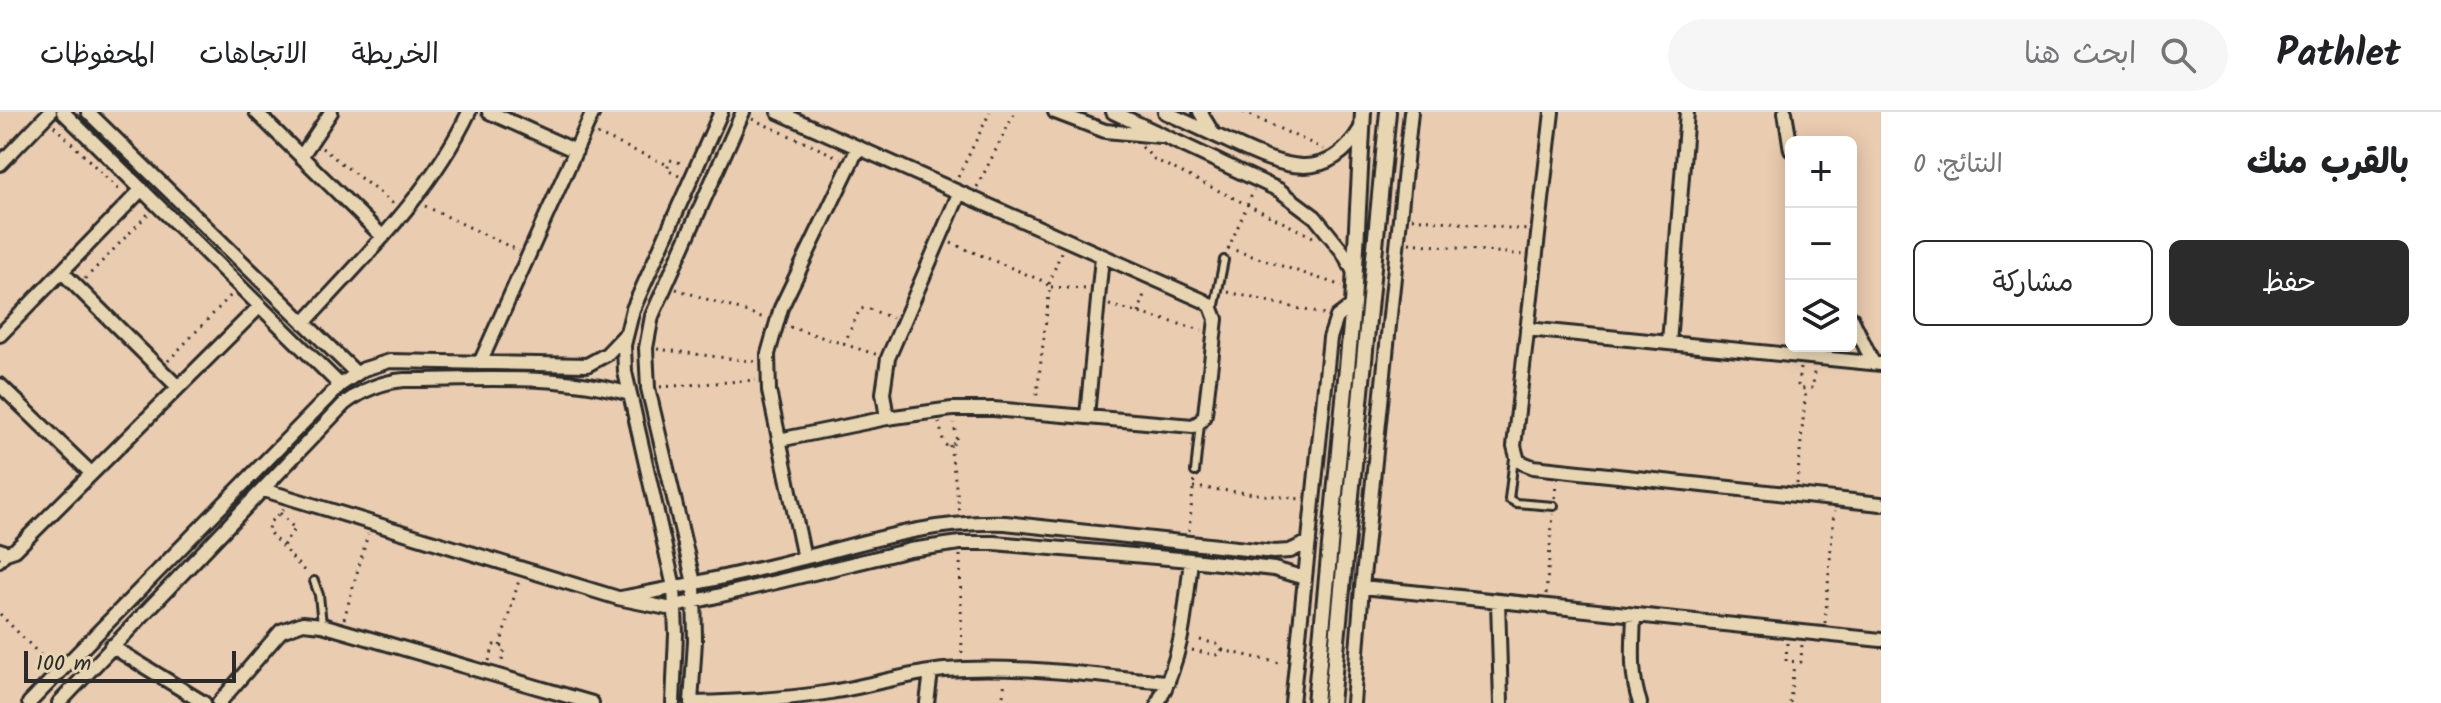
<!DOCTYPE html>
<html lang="ar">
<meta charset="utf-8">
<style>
body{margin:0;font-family:Kalam,"Playpen Sans Arabic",sans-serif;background:#f6f6f6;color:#202124;direction:rtl}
.controls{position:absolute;right:24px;top:24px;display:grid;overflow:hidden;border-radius:12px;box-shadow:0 4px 20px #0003}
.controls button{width:72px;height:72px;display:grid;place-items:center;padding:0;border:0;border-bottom:2px solid #e0e0e0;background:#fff;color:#202124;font:40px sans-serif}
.scale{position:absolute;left:24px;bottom:20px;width:212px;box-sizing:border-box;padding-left:8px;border:4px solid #2b2b2b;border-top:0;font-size:22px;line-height:28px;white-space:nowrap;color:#2b2b2b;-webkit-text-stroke:6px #e8d6b3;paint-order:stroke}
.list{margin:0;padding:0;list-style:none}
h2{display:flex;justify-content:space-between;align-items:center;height:104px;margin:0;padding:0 32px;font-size:34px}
h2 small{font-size:26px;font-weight:400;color:#757577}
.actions{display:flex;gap:16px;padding:24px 32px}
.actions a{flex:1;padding:18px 0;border:2px solid #2b2b2b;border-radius:12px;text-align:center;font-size:28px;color:#2b2b2b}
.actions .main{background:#2b2b2b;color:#fff}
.icon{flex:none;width:44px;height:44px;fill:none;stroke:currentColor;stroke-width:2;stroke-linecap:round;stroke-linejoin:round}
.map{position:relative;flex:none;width:1881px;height:591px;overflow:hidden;direction:ltr}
header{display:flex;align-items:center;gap:48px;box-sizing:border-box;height:112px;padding:0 40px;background:#fff;border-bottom:2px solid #e0e0e0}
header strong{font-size:38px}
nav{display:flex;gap:44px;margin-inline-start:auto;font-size:28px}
.search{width:560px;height:72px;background:#f6f6f6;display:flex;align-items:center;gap:20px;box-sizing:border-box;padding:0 28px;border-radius:44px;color:#757577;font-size:30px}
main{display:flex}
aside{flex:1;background:#fff}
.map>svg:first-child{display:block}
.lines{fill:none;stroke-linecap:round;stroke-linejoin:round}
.service-casing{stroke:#2b2b2b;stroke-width:12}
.minor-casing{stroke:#2b2b2b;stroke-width:18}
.tertiary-casing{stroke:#2b2b2b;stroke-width:20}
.path{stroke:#2b2b2b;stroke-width:3;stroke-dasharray:2 6;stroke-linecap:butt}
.service{stroke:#e8d6b3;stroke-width:6}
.minor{stroke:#e8d6b3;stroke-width:12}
.tertiary{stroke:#e8d6b3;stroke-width:14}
</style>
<header>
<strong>Pathlet</strong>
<div class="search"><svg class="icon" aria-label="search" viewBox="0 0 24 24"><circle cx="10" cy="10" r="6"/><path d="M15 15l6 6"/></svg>ابحث هنا</div>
<nav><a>الخريطة</a><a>الاتجاهات</a><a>المحفوظات</a></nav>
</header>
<main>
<aside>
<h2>بالقرب منك<small>النتائج: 0</small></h2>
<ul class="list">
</ul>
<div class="actions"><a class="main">حفظ</a><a>مشاركة</a></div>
</aside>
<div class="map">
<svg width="1881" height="591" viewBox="0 0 1881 591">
<rect width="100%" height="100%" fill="#eaccb0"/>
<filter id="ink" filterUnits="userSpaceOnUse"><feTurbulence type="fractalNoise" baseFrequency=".0125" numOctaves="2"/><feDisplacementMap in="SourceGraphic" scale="16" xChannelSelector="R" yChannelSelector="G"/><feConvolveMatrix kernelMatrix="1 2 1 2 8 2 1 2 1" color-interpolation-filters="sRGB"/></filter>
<g filter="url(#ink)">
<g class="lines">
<defs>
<path id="service" d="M 1214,198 L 1224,148
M 1514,346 L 1509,387 L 1516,391 L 1554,394
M 1195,360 L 1200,312
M 0,451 L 9,441
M 314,469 L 319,483 L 322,512"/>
<path id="minor" d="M 63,0 L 340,273
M 88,0 L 356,261
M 256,0 L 383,125
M 489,0 L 576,39
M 778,0 L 1204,189 L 1211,194 L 1216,207 L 1205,302 L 1201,309 L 1193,314 L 993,297 L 952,297 L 887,306 L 779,328
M 1055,0 L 1105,19 L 1160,24
M 1113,0 L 1279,78 L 1315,105 L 1343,140 L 1354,160
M 1165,0 C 1187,10 1210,21 1232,31 C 1281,54 1327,74 1361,16
M 1200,0 L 1214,23
M 1552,0 L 1514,334 L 1518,349 L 1533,355 L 1881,392
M 1785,0 L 1791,38
M 301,45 L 331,0
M 0,52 L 50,0
M 62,160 L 178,275
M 1851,205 L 1873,251
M 304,211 C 365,144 430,82 469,0
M 1527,217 L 1881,252
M 0,223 L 142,77
M 1669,231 L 1687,0
M 480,251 L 593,0
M 0,273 L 91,361
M 1087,304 L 1102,145
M 887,306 L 883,281 L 888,246 L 959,82
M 264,378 L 618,486 L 667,496 L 910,438 L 960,431 L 994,431 L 1191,448 L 1274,457 L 1305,466
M 0,438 L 6,441 L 15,438 L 260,194
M 804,446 L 769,279 L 768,242 L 781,196 L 858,36
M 1362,475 L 1881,528
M 621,486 C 684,474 746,461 807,445 C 876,427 933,409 1005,411 L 1274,440 L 1290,439 L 1309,430
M 1498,489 L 1501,591
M 1634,503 C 1633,533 1630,563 1640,591
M 111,534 L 204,591
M 29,591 L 340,273 L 364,257 L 390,249 L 587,253 L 607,242 L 626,222
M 59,591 L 344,292 C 362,278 381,270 404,268 C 478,268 558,261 630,282
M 219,591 L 281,519 L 303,511 L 322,513 L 592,591
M 673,591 L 676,522 L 674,475 L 625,260 L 624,233 L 633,197 L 721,0
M 691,591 L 695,529 L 694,471 L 648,276 L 646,236 L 652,204 L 743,0
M 691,591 C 738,590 784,588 831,580 C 869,574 906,562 944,558 C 1018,552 1094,564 1168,570
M 927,591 L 931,560
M 1158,591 C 1183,542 1185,502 1191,448
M 1292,591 L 1330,226 L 1337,205 L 1353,193
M 1353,591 L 1362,475 L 1411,0"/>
<path id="tertiary" d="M 1315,591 L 1353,193 L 1363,0
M 1331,591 L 1388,0"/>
</defs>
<use href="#service" class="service-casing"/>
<use href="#minor" class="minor-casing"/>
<use href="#tertiary" class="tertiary-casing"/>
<path class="path" d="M 1243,0 L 1324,37
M 752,7 L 840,46
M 54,14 L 122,81
M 597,22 L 668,53
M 1142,35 L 1154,47 L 1315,126
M 322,36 L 395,93
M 679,64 L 667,58 L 670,48 L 685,52
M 958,65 L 990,0
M 977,75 L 1015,0
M 425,94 L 519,139
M 1412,106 L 1528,118
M 951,131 L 1043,169 L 1050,175 L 1036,289
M 1409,131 L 1525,143
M 1228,136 L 1342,174
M 1228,137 L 1254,78
M 85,167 L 149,101
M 1049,172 L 1061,140
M 1051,175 L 1087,177
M 676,177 L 764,206
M 1228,180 L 1326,203
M 1109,193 L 1202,218
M 1139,201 L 1145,178
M 790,215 L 878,243
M 844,232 L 860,197 L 867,196 L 892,206
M 657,237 L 757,250
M 168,249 L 232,182
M 1800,256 L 1798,273 L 1800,277 L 1813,276 L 1814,259
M 660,275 L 756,268
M 939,310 L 944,332 L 947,334 L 957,330 L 954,311
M 950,333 L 960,401
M 1797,372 L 1806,277
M 1193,375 L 1301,387
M 1555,386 L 1556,370
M 284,397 L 269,411 L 268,419 L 307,462
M 280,401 L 295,417 L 282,435
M 1189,419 L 1194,367
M 960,443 L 962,543
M 1546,482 L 1553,402
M 0,502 L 50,553
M 344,507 L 368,422
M 1825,511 L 1834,399
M 1787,531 L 1786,549 L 1801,550 L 1802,531
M 500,534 L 519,468
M 1192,538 L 1216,543 L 1222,538 L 1218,532 L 1195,527
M 1222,538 L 1284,552
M 489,549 L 494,533 L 505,535 L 501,554
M 1002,591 L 1005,569
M 1790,591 L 1794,551"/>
<use href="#service" class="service"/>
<use href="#minor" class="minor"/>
<use href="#tertiary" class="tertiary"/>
</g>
</g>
</svg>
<div class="controls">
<button>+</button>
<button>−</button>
<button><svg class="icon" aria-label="layers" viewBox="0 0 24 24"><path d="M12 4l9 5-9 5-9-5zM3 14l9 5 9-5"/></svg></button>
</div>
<div class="scale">100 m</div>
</div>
</main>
